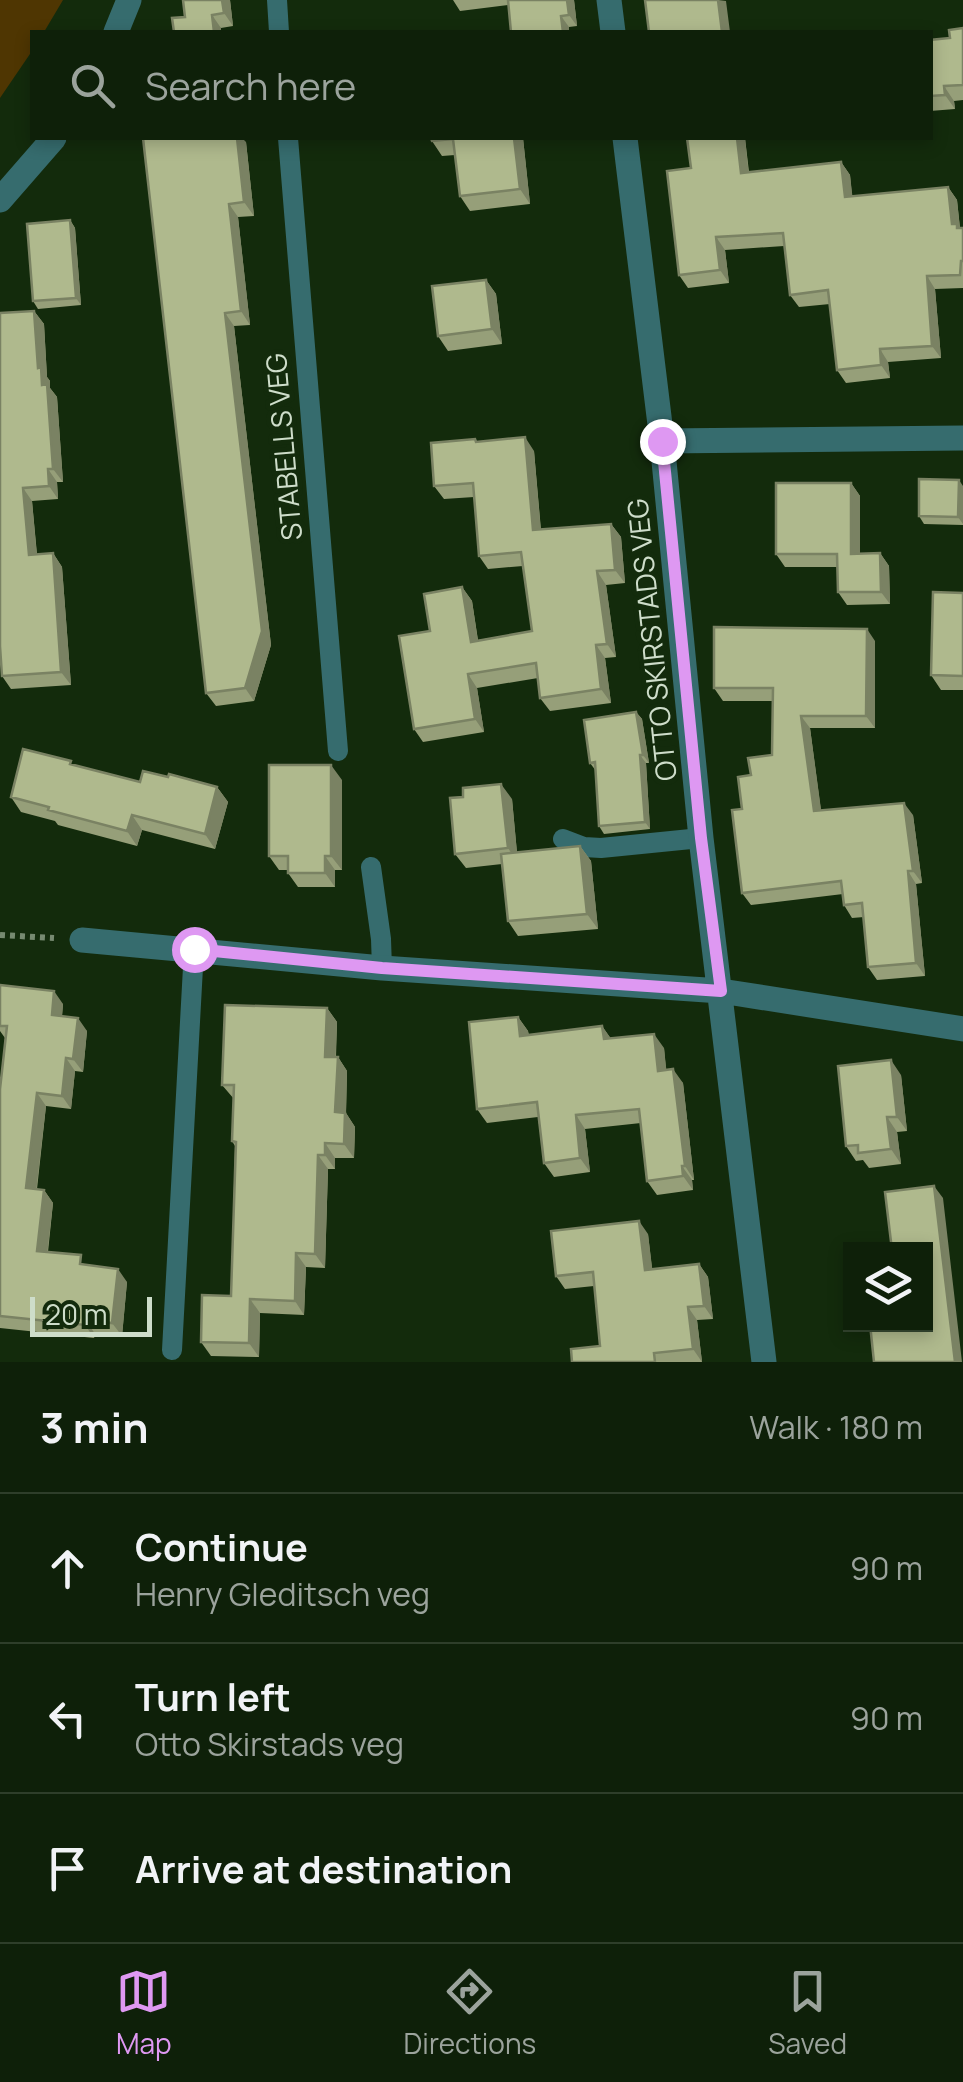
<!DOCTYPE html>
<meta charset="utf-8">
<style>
body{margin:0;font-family:Manrope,sans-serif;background:#172812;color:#f1f3f6}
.controls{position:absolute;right:30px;bottom:30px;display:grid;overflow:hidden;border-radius:0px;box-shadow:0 5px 15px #0003}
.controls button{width:90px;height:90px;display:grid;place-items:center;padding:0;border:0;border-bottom:2px solid #2e3e2a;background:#0e2009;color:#f1f3f6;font:50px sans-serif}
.scale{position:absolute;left:30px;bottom:25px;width:122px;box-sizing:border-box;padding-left:10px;border:5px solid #ceddca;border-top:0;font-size:28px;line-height:35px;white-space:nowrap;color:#ceddca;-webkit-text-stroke:8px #132b0c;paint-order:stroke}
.stop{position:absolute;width:30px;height:30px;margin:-22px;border:8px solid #de98f2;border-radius:50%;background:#fff}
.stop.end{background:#de98f2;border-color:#fff;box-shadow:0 2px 10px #0008}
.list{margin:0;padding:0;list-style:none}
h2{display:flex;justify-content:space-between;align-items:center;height:130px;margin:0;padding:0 40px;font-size:42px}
h2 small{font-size:32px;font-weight:400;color:#9ba39c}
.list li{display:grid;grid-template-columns:65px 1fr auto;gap:30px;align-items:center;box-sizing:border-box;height:150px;padding:0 40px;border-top:2px solid #2e3e2a}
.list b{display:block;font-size:38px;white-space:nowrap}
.list p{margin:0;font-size:32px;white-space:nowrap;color:#9ba39c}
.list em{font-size:32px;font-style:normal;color:#9ba39c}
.icon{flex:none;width:55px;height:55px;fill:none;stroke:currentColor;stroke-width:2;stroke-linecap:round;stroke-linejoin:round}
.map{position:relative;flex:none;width:963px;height:1362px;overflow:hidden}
.search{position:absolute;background:#0e2009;box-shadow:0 5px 15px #0003;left:30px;right:30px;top:30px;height:110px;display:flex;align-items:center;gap:25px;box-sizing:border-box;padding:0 35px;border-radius:0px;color:#9ba39c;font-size:38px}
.sheet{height:580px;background:#0e2009}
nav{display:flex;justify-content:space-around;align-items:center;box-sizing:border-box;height:140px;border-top:2px solid #2e3e2a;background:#0e2009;font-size:28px;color:#9ba39c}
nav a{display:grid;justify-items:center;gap:5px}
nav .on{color:#de98f2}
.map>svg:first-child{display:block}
.green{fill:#4f3602}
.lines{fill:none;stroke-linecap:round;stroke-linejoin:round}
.path{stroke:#778a71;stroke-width:6;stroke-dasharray:5 5;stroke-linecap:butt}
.service{stroke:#366c6e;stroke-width:20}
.minor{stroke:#366c6e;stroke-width:25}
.wall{fill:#969f79}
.shaded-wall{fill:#7a8263}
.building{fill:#afb98d;stroke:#7a8263;stroke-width:2.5}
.route{stroke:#de98f2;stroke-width:12}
.labels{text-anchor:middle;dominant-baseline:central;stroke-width:10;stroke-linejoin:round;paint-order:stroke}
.street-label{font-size:28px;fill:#ceddca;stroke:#132b0c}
</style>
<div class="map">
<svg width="963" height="1362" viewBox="0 0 963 1362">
<rect width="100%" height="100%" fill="#132b0c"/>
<path class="green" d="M 0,0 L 63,0 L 44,32 L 32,32 L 32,51 L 0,98 Z"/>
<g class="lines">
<path class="path" d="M 0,935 L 54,938"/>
<path class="service" d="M 277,0 L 279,32
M 288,138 L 338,751
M 563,839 L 584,847 L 601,848 L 701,838
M 371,867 L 381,939 L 382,968
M 172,1350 L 194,949"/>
<path class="minor" d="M 609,0 L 613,32
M 116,32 L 129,0
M 625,138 L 662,441 L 701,838 L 764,1362
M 0,200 L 54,138
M 662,441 L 963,438
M 82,940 L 382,968 L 721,991 L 963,1029"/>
</g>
<path class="wall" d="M 230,0 L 233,26 L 221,28 L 185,17 Z
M 453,0 L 574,0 L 577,26 L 569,27 L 569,32 L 511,32 L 508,5 L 460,11 Z
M 963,28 L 963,100 L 954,101 L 955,109 L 930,111 L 930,40 L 950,38 Z
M 143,138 L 246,142 L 254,216 L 238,217 L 250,325 L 234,326 L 271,645 L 254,701 L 216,706 L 206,693 Z
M 431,138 L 523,138 L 530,204 L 470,211 L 460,196 L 455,155 L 442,156 L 432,141 Z
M 687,138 L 745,138 L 749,172 L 841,162 L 850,175 L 852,196 L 948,187 L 957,200 L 960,228 L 963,228 L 963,288 L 935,289 L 941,358 L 888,362 L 890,378 L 846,383 L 837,370 L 830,304 L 799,307 L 790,295 L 784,246 L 725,250 L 729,283 L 688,288 L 679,275 L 691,168 Z
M 70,220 L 75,228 L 81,305 L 38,309 L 33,301 Z
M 486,280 L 496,294 L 502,344 L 448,351 L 438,336 Z
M 34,311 L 44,324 L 47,377 L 50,381 L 50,388 L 57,397 L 63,482 L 57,482 L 58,499 L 32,501 L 37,554 L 53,553 L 62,567 L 71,685 L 11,689 L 2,676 Z
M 477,442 L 534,451 L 541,530 L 611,524 L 621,537 L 625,583 L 606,585 L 616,657 L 605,658 L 611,703 L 550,711 L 540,698 L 538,678 L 477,688 L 484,732 L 423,742 L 414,729 L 430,631 L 462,587 L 472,601 L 478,640 L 532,631 L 523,566 L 488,569 L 479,556 L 474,497 L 444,499 L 434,486 Z
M 851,483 L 860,496 L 860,553 L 880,553 L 889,566 L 890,604 L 847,605 L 838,592 L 837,567 L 785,567 L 776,554 Z
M 963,486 L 963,525 L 924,524 L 919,516 Z
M 963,593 L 963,690 L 941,690 L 931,675 Z
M 875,641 L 875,728 L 810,728 L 821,811 L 913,815 L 922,883 L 916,884 L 925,976 L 877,980 L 868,967 L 864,917 L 852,918 L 844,905 L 843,894 L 751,905 L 742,893 L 742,809 L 751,775 L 772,755 L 773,701 L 723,701 L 714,688 Z
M 636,712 L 642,719 L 649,763 L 646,763 L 650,829 L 604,834 L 599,826 L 596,771 L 590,763 Z
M 74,765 L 140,782 L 217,787 L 228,802 L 215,849 L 142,830 L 137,846 L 58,825 L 55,821 L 21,812 L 11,797 Z
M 342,780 L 342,870 L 335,870 L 335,887 L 298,887 L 288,873 L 288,870 L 279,870 L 269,856 Z
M 512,799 L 517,853 L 580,846 L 591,861 L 598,929 L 518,936 L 508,921 L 502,864 L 466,868 L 455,854 Z
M 0,985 L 63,1004 L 62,1016 L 87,1031 L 83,1072 L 75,1071 L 71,1109 L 46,1106 L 37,1189 L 44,1190 L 53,1203 L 48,1252 L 87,1265 L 127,1282 L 122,1336 L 95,1334 L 94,1338 L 0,1328 L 0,1089 L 5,1038 L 0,1031 Z
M 327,1008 L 337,1022 L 336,1057 L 338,1057 L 347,1071 L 346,1113 L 355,1127 L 354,1158 L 335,1158 L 335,1169 L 328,1169 L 325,1268 L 306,1267 L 304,1315 L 260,1313 L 259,1357 L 211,1356 L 201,1342 L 231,1296 L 235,1146 L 232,1141 L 234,1099 L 222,1085 Z
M 518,1017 L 528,1031 L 529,1035 L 602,1026 L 611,1039 L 664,1048 L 666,1070 L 683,1083 L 694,1180 L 692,1180 L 693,1190 L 657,1195 L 647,1181 L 641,1123 L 585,1129 L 590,1172 L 554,1177 L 544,1163 L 538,1117 L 487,1123 L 477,1109 Z
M 901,1075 L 907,1131 L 897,1132 L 901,1164 L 869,1168 L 863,1160 L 856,1161 L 846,1146 Z
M 648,1234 L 652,1269 L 699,1264 L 708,1277 L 713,1319 L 697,1320 L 702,1362 L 572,1362 L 600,1346 L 594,1286 L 565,1289 L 556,1276 Z"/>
<path class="shaded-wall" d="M 222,0 L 230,0 L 233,26 L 224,13 Z
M 567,0 L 574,0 L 577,26 L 569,15 Z
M 718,0 L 726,1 L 730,32 L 722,32 Z
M 212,15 L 221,28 L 221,32 L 214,32 Z
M 561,16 L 569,27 L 569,32 L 563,32 Z
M 944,86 L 954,101 L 955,109 L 945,95 Z
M 237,138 L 242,138 L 246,142 L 254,216 L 244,202 Z
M 514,138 L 523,138 L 530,204 L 520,189 Z
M 737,138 L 745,138 L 750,186 L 741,173 Z
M 841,162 L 850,175 L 854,210 L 845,197 Z
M 948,187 L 957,200 L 960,229 L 952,224 Z
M 229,204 L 238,217 L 250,325 L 241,311 Z
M 70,220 L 75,228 L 81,305 L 76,298 Z
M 716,237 L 725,250 L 729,283 L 720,270 Z
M 927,276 L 935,289 L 941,358 L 932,346 Z
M 486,280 L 496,294 L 502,344 L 492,329 Z
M 34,311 L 44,324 L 47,377 L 50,381 L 50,388 L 57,397 L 63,482 L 53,469 L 38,368 Z
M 225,313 L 234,326 L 271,645 L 254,701 L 245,688 Z
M 880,349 L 888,362 L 890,378 L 881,365 Z
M 525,437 L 534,451 L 542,544 L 533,530 Z
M 48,469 L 57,482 L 58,499 L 49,486 Z
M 959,480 L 963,486 L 963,524 L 958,517 Z
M 851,483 L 860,496 L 860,566 L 851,554 Z
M 23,488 L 32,501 L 38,568 L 29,555 Z
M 611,524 L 621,537 L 625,583 L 615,570 Z
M 53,553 L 62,567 L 71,685 L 61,672 Z
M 880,553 L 889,566 L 890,604 L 881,592 Z
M 597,571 L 606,585 L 616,657 L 607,644 Z
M 462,587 L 472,601 L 480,655 L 471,642 Z
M 867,629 L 875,641 L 875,728 L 866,716 Z
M 596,645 L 605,658 L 611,703 L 601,689 Z
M 468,674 L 477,688 L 484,732 L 475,719 Z
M 636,712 L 642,719 L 649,763 L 643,755 Z
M 801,716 L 810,728 L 823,824 L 814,811 Z
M 640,755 L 646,763 L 650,829 L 645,822 Z
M 331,765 L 342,780 L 342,870 L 331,856 Z
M 501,784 L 512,799 L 518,863 L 508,848 Z
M 217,787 L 228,802 L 215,849 L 205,834 Z
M 904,803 L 913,815 L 922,883 L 913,871 Z
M 132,815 L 142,830 L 137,846 L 127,831 Z
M 580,846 L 591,861 L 598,929 L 587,914 Z
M 325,856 L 335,870 L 335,887 L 325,873 Z
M 908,871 L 916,884 L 925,976 L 916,963 Z
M 54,991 L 63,1004 L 61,1029 L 52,1015 Z
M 327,1008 L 337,1022 L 335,1071 L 325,1057 Z
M 518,1017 L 528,1031 L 530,1050 L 520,1036 Z
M 78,1018 L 87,1031 L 83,1072 L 73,1059 Z
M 602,1026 L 612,1040 L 604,1039 Z
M 654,1034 L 664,1048 L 668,1085 L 658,1071 Z
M 338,1057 L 347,1071 L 346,1113 L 355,1127 L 354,1158 L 344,1144 L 335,1112 Z
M 66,1058 L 75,1071 L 71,1109 L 62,1096 Z
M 891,1060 L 901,1075 L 907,1131 L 897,1117 Z
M 673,1069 L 683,1083 L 694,1180 L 685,1166 Z
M 37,1093 L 46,1106 L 35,1201 L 26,1188 Z
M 576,1115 L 585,1129 L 590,1172 L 580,1158 Z
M 887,1117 L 897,1132 L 901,1164 L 891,1149 Z
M 325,1143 L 335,1158 L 335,1169 L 325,1155 Z
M 318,1155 L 328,1169 L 325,1268 L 315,1254 Z
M 682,1166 L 692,1180 L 693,1190 L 683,1176 Z
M 934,1186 L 943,1198 L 962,1362 L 955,1362 Z
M 44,1190 L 53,1203 L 46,1264 L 37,1251 Z
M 639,1221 L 648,1234 L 654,1283 L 645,1270 Z
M 296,1253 L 306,1267 L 304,1315 L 295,1301 Z
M 699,1264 L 708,1277 L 713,1319 L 704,1306 Z
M 118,1269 L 127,1282 L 122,1336 L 112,1323 Z
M 250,1299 L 260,1313 L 259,1357 L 249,1343 Z
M 688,1307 L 697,1320 L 702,1362 L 693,1349 Z
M 86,1320 L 95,1334 L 94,1338 L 85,1325 Z"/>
<path class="building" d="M 183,0 L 222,0 L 224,13 L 212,15 L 214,32 L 174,32 L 172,18 L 185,17 Z
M 508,0 L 567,0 L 569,15 L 561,16 L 563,32 L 511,32 Z
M 645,0 L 718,0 L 722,32 L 649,32 Z
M 963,28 L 963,85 L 944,86 L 945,95 L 930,96 L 930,40 L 950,38 L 949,30 Z
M 143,138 L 237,138 L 244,202 L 229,204 L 241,311 L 225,313 L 262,631 L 245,688 L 206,693 Z
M 431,138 L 514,138 L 520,189 L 460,196 L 453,139 L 432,141 Z
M 687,138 L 737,138 L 741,173 L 841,162 L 845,197 L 948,187 L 952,224 L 957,224 L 957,228 L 963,228 L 963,261 L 961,261 L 960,275 L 927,276 L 932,346 L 880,349 L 881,365 L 837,370 L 828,290 L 790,295 L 783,233 L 716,237 L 720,270 L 679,275 L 667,171 L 691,168 Z
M 70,220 L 76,298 L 33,301 L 27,224 Z
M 486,280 L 492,329 L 438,336 L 432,286 Z
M 34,311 L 38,368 L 41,367 L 42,385 L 47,384 L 53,469 L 48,469 L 49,486 L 23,488 L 29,555 L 53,553 L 61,672 L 2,676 L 0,646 L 0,313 Z
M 525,437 L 533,530 L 611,524 L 615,570 L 597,571 L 607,644 L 596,645 L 601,689 L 540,698 L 536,663 L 468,674 L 475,719 L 414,729 L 399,636 L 430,631 L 424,594 L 462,587 L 471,642 L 532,631 L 521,552 L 479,556 L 473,483 L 434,486 L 431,443 L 475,439 L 476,442 Z
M 919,479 L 959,480 L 958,517 L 919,516 Z
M 776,483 L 851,483 L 851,554 L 880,553 L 881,592 L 838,592 L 837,554 L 776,554 Z
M 933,592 L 963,593 L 963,676 L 931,675 Z
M 714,627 L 867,629 L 866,716 L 801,716 L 814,811 L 904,803 L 913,871 L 908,871 L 916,963 L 868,967 L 862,903 L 844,905 L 841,881 L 742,893 L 732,810 L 742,809 L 738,777 L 751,775 L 748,758 L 772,755 L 773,688 L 714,688 Z
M 636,712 L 643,755 L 640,755 L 645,822 L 599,826 L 595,762 L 590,763 L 584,720 Z
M 23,749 L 71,761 L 70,764 L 140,782 L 143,771 L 168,777 L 169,774 L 217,787 L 205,834 L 132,815 L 127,831 L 48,810 L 49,807 L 11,797 Z
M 269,765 L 331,765 L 331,856 L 325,856 L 325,873 L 288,873 L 288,856 L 269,856 Z
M 501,784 L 508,848 L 455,854 L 450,798 L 463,797 L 463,788 Z
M 580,846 L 587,914 L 508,921 L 501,854 Z
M 0,985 L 54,991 L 52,1015 L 78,1018 L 73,1059 L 66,1058 L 62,1096 L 37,1093 L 26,1188 L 44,1190 L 37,1251 L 81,1255 L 80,1264 L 118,1269 L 112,1323 L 86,1320 L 85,1325 L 0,1316 L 0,1089 L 7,1026 L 0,1026 Z
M 225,1005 L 327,1008 L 325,1057 L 338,1057 L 335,1112 L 345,1113 L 344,1144 L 325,1143 L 325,1155 L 318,1155 L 315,1254 L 296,1253 L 295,1301 L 250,1299 L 249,1343 L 201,1342 L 202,1295 L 231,1296 L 236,1142 L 232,1141 L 234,1085 L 222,1085 Z
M 518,1017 L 520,1036 L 602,1026 L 604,1039 L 654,1034 L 658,1071 L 673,1069 L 685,1166 L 682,1166 L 683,1176 L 647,1181 L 639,1109 L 576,1115 L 580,1158 L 544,1163 L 537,1102 L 477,1109 L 469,1022 Z
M 891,1060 L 897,1117 L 887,1117 L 891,1149 L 858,1153 L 858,1145 L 846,1146 L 838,1066 Z
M 934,1186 L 955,1362 L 874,1362 L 870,1324 L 926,1324 L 926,1250 L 892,1250 L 885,1192 Z
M 639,1221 L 645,1270 L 699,1264 L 704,1306 L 688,1307 L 693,1349 L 654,1353 L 655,1362 L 572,1362 L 571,1349 L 600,1346 L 593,1272 L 556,1276 L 551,1231 Z"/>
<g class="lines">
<path class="route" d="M 194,949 L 382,968 L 721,991 L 701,838 L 662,441"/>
</g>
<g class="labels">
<g class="street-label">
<text transform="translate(283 447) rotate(-95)">STABELLS VEG</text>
<text transform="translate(651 640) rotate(-96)">OTTO SKIRSTADS VEG</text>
</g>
</g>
</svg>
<div class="controls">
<button><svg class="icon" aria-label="layers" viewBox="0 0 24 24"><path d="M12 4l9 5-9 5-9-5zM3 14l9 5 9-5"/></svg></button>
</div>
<div class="scale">20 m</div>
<div class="stop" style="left:194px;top:949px"></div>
<div class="stop end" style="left:662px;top:441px"></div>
<div class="search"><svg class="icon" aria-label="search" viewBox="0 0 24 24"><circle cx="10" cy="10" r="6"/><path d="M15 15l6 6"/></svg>Search here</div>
</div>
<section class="sheet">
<h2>3 min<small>Walk · 180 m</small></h2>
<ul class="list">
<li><svg class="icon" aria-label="ahead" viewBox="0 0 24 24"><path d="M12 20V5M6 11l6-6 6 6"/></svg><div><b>Continue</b><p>Henry Gleditsch veg</p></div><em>90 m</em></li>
<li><svg class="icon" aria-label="left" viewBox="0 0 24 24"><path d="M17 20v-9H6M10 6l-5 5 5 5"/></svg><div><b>Turn left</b><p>Otto Skirstads veg</p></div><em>90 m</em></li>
<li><svg class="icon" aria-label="arrive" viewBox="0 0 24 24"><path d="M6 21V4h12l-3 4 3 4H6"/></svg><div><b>Arrive at destination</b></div></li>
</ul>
</section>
<nav>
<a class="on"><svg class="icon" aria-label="map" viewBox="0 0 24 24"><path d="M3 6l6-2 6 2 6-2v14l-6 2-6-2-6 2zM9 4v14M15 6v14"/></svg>Map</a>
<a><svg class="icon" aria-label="directions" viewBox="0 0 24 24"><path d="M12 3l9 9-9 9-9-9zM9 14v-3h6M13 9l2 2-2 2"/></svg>Directions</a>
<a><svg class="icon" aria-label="saved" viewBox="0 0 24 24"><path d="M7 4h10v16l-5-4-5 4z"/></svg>Saved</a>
</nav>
